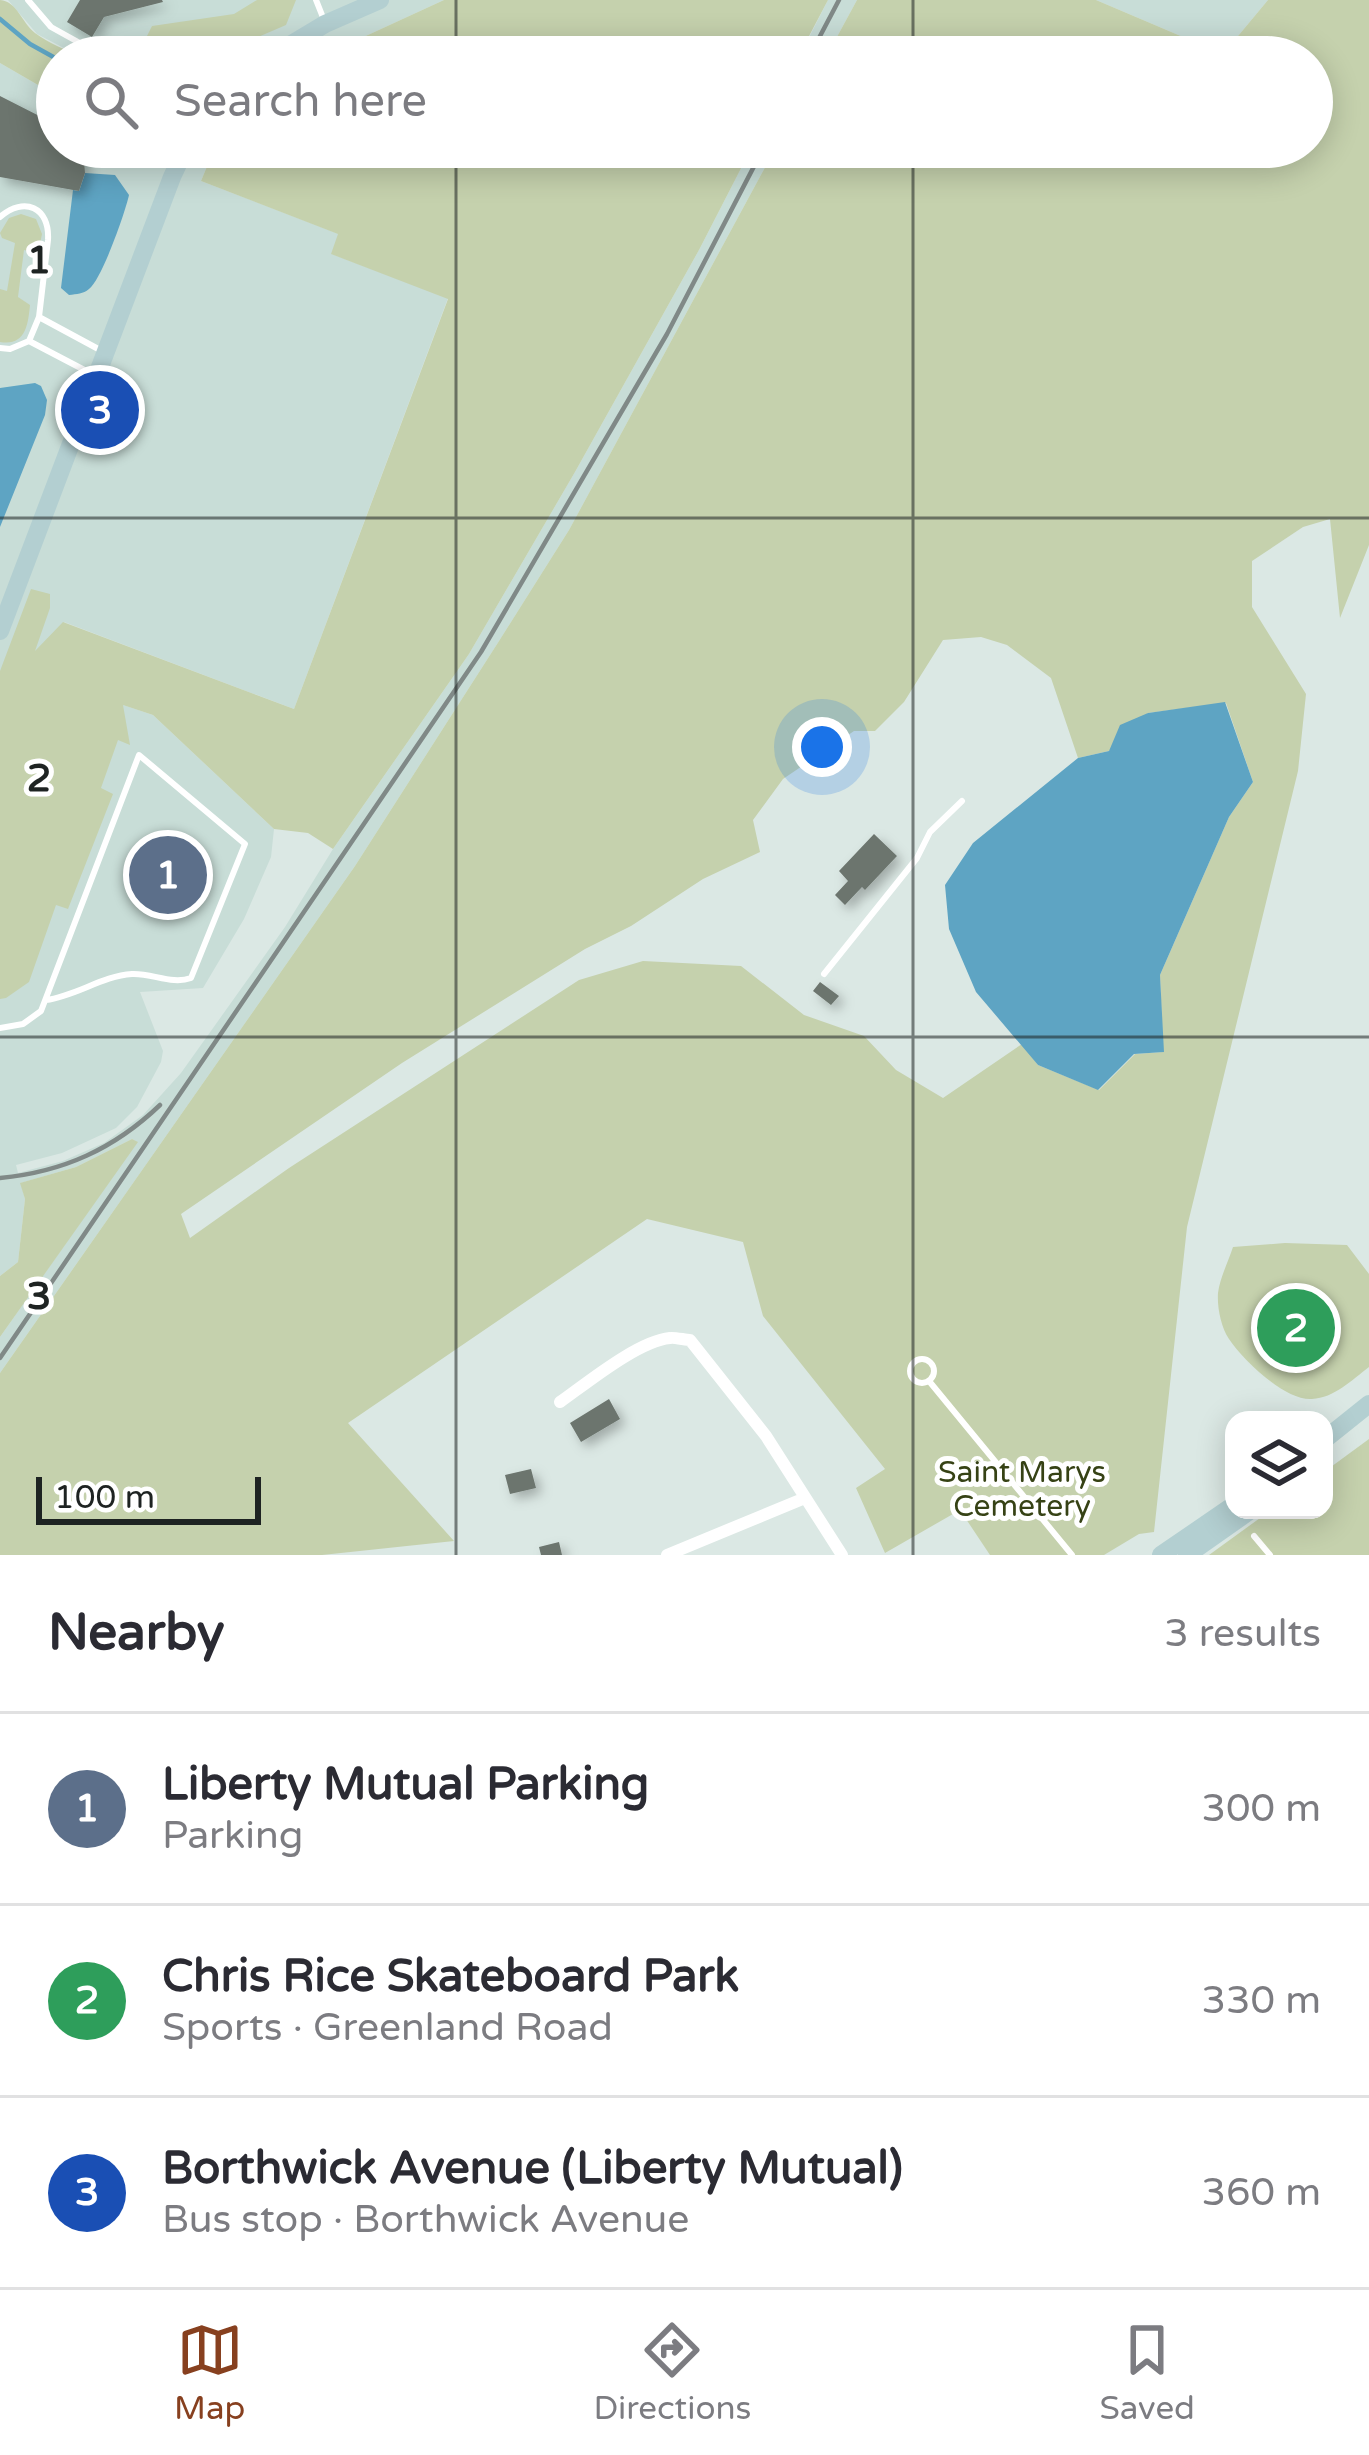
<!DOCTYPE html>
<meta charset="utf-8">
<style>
body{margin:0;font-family:"Varela Round",sans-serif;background:#f7f7f7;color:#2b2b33}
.controls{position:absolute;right:36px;bottom:36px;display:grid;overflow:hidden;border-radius:24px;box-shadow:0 6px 30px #0003}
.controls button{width:108px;height:108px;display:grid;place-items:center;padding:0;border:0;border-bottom:3px solid #e1e1e2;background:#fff;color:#2b2b33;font:60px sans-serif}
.scale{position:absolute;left:36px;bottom:30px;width:225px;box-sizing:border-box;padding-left:12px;border:6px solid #1e2322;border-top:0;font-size:33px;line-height:42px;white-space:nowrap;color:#1e2322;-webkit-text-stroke:9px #fff;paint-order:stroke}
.you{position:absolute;left:822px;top:747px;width:42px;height:42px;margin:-30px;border:9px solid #fff;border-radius:50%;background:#1a73e8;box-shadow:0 0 0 18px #1a73e833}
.badge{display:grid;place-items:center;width:78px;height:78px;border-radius:50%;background:#87401f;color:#fff;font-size:39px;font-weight:700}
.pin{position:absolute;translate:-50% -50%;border:6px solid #fff;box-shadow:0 3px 12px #0006}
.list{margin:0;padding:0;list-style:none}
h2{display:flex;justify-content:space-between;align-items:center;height:156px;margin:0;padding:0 48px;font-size:51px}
h2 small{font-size:39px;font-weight:400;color:#7c7c81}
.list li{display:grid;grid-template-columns:78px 1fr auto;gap:36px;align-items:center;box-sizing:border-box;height:192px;padding:0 48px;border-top:3px solid #e1e1e2}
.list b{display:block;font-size:45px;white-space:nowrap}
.list p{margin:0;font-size:39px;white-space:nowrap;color:#7c7c81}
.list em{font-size:39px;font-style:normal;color:#7c7c81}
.icon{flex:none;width:66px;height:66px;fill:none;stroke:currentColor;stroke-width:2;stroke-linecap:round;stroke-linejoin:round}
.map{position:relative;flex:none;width:1369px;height:1555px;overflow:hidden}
.search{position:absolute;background:#fff;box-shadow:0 6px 30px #0003;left:36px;right:36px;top:36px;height:132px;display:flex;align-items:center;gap:30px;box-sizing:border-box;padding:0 42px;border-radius:66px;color:#7c7c81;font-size:45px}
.sheet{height:732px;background:#fff}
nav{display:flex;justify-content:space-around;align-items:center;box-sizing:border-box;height:168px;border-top:3px solid #e1e1e2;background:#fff;font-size:33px;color:#7c7c81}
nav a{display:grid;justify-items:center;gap:6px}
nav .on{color:#87401f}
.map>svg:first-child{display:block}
.built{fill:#c8ddd7}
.green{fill:#c5d1ad;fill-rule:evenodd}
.water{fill:#5ea4c3}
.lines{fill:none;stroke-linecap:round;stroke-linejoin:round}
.stream{stroke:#5ea4c3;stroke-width:4.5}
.building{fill:#6c756e;filter:url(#shadow)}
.lane{stroke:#fff;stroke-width:6}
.street{stroke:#fff;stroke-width:12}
.secondary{stroke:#b3cfd1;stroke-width:18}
.rail{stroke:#808987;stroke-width:4.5}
.grid{fill:none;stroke:#1e2322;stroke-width:3;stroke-opacity:0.55}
.labels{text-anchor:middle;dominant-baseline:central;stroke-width:10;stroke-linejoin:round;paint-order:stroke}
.park-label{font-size:30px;fill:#364215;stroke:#fff}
.grid-label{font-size:39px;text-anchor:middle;font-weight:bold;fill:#1e2322;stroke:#fff;stroke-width:10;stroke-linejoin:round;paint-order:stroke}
</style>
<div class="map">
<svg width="1369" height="1555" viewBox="0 0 1369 1555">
<defs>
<filter id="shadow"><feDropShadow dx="5.5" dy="5.5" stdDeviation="6" flood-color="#0004"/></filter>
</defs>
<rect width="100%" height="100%" fill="#dbe8e4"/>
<path class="built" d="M 8,0 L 444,0 L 320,57 L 81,57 L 37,34 Z
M 828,0 L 857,0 L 826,57 L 799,57 Z
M 1096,0 L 1268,0 L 1223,54 Z
M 0,63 L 57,96 L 57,147 L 148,147 L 156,152 L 168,147 L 220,147 L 208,164 L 201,181 L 339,234 L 332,254 L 448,298 L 294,709 L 64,622 L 103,698 L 153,715 L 274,829 L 271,857 L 244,919 L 203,988 L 140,992 L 163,1051 L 161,1062 L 137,1107 L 116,1128 L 62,1153 L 16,1165 L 18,1173 L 63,1161 L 104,1143 L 143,1115 L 181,1073 L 285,927 L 333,849 L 469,654 L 575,472 L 699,250 L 752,147 L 776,147 L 569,530 L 499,641 L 355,866 L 0,1373 L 0,1337 L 137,1142 L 132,1139 L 76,1167 L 21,1183 L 25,1199 L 18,1262 L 0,1276 Z"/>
<path class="green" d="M 0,0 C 18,2 21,22 35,33 C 48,43 67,50 81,57 L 57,57 L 57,96 L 0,63 Z
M 257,0 L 296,0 L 286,25 L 212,57 L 148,57 L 144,53 L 143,44 L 152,26 L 234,14 Z
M 444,0 L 828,0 L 798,57 L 320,57 Z
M 857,0 L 1096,0 L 1223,54 L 1268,0 L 1369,0 L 1369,545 L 1340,618 L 1330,519 L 1303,527 L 1252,561 L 1252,607 L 1306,694 L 1298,771 L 1187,1227 L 1154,1532 L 1139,1534 L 1104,1555 L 990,1555 L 960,1510 L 885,1553 L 856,1488 L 885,1469 L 763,1316 L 743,1242 L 647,1219 L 348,1423 L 454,1541 L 322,1555 L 0,1555 L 0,1373 L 355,866 L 499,641 L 569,530 L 776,147 L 1312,147 L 1312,57 L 826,57 ZM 981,637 L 1007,645 L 1051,678 L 1078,758 L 1109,751 L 1148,713 L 1226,703 L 1253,782 L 1229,817 L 1160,975 L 1163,1052 L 1135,1054 L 1099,1090 L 1038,1065 L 1022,1044 L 943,1098 L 896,1070 L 864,1036 L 804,1015 L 741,966 L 643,961 L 579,980 L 289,1168 L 190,1238 L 181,1214 L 402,1063 L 585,949 L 631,926 L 703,879 L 760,852 L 753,820 L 783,779 L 854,731 L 875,731 L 904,702 L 943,640 Z
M 220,147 L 752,147 L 699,250 L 575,472 L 469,654 L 333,849 L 308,833 L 274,829 L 153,715 L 123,705 L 130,745 L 118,740 L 101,788 L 113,794 L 68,909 L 56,905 L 29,982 L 6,998 L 0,999 L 0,671 L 31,589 L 50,594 L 50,608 L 35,651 L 63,622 L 294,709 L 448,299 L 331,254 L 338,234 L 201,181 L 208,164 Z
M 21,214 L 36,219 L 42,234 L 38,254 L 24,250 L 18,297 L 30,305 C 28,326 25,346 0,342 L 0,289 L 7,291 L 15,243 L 2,238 L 0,233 L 9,218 Z
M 132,1139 L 138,1142 L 0,1337 L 0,1276 L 18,1262 L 25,1199 L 20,1183 L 76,1167 Z
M 1285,1243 L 1347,1245 L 1369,1274 L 1369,1367 C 1352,1380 1334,1398 1312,1399 C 1285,1401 1243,1360 1229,1339 C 1221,1327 1217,1307 1218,1293 C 1220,1278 1228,1262 1233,1247 Z
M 1369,1439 L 1369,1555 L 1209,1555 L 1271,1510 L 1324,1510 L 1324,1472 Z"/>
<path class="water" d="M 85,173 L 115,175 L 129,195 C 125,213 102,279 89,289 C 83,294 77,294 69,295 L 61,288 L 73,190 L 79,191 Z
M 35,383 L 41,386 L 47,400 L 45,415 L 0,527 L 0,388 Z
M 1225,702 L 1253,782 L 1229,817 L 1160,975 L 1164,1052 L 1134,1054 L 1098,1090 L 1038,1065 L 976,992 L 949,929 L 945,885 L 973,843 L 1078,758 L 1109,751 L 1120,725 L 1148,713 Z"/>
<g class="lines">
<path class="stream" d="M 0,19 L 30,44 L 57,59"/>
</g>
<path class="building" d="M 80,0 L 162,0 L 163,2 L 104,17 L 92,37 L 67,22 Z
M 0,96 L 57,125 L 57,147 L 83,147 L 85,173 L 79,191 L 0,177 Z
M 874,834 L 897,856 L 865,890 L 862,887 L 845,905 L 835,895 L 848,881 L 839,871 Z
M 820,982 L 839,996 L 831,1005 L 813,991 Z
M 609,1399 L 620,1419 L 581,1442 L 570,1423 Z
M 531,1469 L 536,1488 L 510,1494 L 505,1475 Z
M 559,1542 L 562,1555 L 541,1555 L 539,1547 Z"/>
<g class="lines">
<path class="lane" d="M 28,0 L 51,27 L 105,57
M 316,0 L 324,20
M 0,217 C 24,196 50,207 48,240 L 39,317 L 102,351
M 29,341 L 39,317
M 0,348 L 10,349 L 29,341 L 94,375
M 824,974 L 917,858 L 930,832 L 962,801
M 0,1028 L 23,1024 L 41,1011 L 139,755 L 245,844 L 191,978 C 172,985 152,973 132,974 C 102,976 76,996 46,1000
M910 1371a12 12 0 1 1 24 0a12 12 0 1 1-24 0Z
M 929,1381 L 1072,1555
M 1254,1536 L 1270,1555"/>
<path class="street" d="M 560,1402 C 587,1383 638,1341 670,1338 C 673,1337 686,1340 690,1340 L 766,1436 L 842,1555
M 667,1555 L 805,1498"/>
<path class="secondary" d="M 270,57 L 325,24 L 380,0
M 0,631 L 172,177 L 186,147
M 1324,1440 L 1369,1404
M 1161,1555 L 1234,1505
M 1187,1555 L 1251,1510"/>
<path class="rail" d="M 809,57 L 839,0
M 0,1178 C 63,1172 114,1149 160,1105
M 0,1358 L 481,652 L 667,334 L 764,147"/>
</g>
<path class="grid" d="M 456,0 L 456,57M 913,0 L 913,57M 456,147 L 456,1555M 913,147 L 913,1555M 0,518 L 1369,518M 0,1037 L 1369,1037"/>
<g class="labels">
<g class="park-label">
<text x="1022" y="1472">Saint Marys<tspan x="1022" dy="34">Cemetery</tspan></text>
</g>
</g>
<g class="grid-label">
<text x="39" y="273">1</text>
<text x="39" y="791">2</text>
<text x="39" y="1309">3</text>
</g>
</svg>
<div class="controls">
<button><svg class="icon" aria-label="layers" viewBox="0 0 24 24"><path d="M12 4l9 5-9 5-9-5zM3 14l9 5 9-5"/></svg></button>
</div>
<div class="scale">100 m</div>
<div class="you"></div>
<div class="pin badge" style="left:168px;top:875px;background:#5c6f8a">1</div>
<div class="pin badge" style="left:1296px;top:1328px;background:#2e9e5b">2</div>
<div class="pin badge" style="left:100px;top:410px;background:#1a4fb4">3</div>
<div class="search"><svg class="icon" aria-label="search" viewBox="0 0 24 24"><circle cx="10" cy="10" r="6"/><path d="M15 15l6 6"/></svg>Search here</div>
</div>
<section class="sheet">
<h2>Nearby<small>3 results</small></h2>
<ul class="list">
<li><span class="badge" style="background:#5c6f8a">1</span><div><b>Liberty Mutual Parking</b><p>Parking</p></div><em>300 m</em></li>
<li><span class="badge" style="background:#2e9e5b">2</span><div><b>Chris Rice Skateboard Park</b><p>Sports · Greenland Road</p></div><em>330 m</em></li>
<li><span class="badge" style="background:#1a4fb4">3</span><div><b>Borthwick Avenue (Liberty Mutual)</b><p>Bus stop · Borthwick Avenue</p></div><em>360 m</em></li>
</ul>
</section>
<nav>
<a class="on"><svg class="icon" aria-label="map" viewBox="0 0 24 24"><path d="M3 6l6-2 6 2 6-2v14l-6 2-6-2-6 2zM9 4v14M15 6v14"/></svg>Map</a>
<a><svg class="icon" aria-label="directions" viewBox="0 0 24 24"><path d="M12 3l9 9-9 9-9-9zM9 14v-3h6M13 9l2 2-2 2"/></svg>Directions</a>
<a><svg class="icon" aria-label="saved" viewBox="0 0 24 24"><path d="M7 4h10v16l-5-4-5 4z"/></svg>Saved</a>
</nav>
